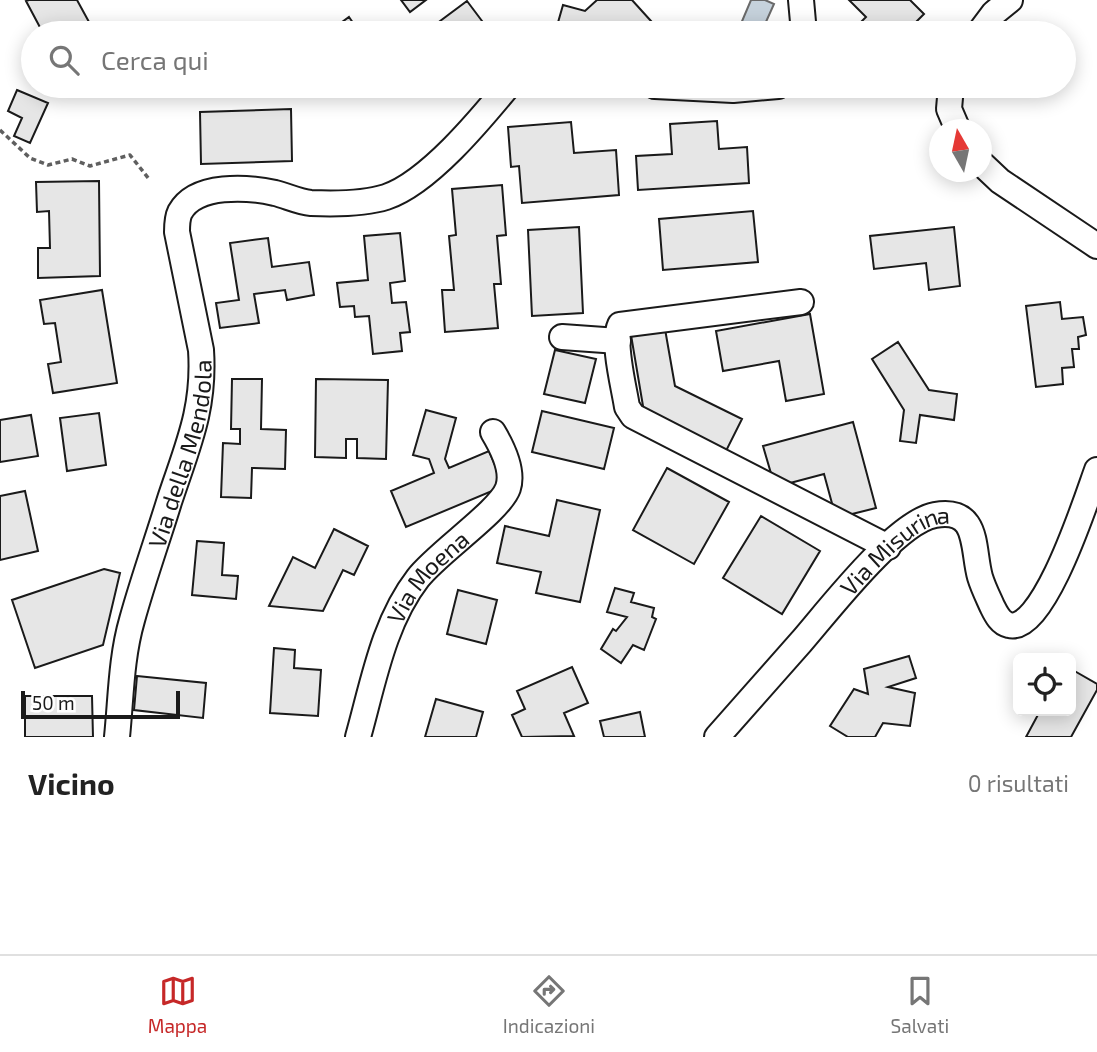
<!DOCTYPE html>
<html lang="it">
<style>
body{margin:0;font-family:"Exo 2",sans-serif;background:#f6f6f6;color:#222}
.controls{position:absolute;right:21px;bottom:21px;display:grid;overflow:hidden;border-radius:10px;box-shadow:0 4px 18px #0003}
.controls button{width:63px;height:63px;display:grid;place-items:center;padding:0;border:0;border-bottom:2px solid #e0e0e0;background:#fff;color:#222;font:35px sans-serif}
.compass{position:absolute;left:929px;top:119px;width:63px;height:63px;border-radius:50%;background:#fff;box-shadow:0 4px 18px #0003;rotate:351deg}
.scale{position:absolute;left:21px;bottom:18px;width:159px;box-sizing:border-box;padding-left:7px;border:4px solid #1a1a1a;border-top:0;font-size:19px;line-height:24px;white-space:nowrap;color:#1a1a1a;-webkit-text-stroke:5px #fff;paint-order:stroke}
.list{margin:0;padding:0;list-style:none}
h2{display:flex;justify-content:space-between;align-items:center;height:91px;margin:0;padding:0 28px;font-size:30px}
h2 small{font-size:23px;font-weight:400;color:#767676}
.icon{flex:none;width:38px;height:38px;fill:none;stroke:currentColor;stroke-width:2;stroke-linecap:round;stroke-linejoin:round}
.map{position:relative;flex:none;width:1097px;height:737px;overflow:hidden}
.search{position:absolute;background:#fff;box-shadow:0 4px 18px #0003;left:21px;right:21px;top:21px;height:77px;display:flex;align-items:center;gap:18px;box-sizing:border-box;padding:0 24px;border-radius:38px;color:#767676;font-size:26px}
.sheet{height:217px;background:#fff}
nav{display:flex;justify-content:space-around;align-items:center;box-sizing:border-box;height:98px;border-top:2px solid #e0e0e0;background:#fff;font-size:19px;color:#767676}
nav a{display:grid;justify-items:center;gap:4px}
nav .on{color:#c62828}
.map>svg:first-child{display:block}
.water{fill:#c6d2dc;stroke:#6a6a6a;stroke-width:2}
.building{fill:#e6e6e6;stroke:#1a1a1a;stroke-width:2}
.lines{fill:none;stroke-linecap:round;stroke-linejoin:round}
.minor-casing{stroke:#1a1a1a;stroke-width:28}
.path{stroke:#5f5f5f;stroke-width:3.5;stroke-dasharray:5 3.5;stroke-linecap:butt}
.minor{stroke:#fff;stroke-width:24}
.labels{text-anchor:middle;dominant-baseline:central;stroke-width:5;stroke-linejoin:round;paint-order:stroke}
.street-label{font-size:24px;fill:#1a1a1a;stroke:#fff}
</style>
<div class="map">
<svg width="1097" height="737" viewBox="0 0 1097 737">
<rect width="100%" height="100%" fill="#fff"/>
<path class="water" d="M 751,0 L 765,0 L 774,4 L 761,33 L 737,33 Z"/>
<path class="building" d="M 29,0 L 77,0 L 95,33 L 43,33 L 26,1 Z
M 401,0 L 426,0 L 410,12 Z
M 597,0 L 632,0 L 651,21 L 638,33 L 555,33 L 563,5 L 585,11 Z
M 849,0 L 910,0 L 924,14 L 905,33 L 850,33 L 866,17 Z
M 467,1 L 488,29 L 482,33 L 424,33 Z
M 349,17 L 360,33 L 327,33 Z
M 155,86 L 256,86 L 256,93 L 156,97 Z
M 17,90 L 48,103 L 30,143 L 14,136 L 22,118 L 8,111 Z
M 291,109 L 292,161 L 201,164 L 200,112 Z
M 717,121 L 719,149 L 747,147 L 749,183 L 638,190 L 636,156 L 672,154 L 670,124 Z
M 571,122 L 574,153 L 616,150 L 619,195 L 522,203 L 519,166 L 511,167 L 508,127 Z
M 99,181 L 100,276 L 38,278 L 38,248 L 50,248 L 49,211 L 37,212 L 36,182 Z
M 502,185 L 506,235 L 497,236 L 501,284 L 494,284 L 498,328 L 445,332 L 442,290 L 454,290 L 449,236 L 456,235 L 452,189 Z
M 753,211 L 758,262 L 663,270 L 659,219 Z
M 579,227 L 583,313 L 532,316 L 528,230 Z
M 954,227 L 960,286 L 929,290 L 926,263 L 874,269 L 870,236 Z
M 400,233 L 405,281 L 390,283 L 392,303 L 406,302 L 410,332 L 400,333 L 402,351 L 373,354 L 369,316 L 355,317 L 354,306 L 340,307 L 337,283 L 368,280 L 364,236 Z
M 268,238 L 272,267 L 309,262 L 314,295 L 287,300 L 285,290 L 254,294 L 259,323 L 220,328 L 216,303 L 239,300 L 230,243 Z
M 102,290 L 117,383 L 53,393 L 48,364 L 61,362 L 55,323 L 44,324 L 40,300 Z
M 1060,302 L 1062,319 L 1083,317 L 1086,335 L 1078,337 L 1079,349 L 1072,349 L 1074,367 L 1062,368 L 1063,384 L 1036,387 L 1026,306 Z
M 810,314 L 824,394 L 786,401 L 779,361 L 723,371 L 716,331 Z
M 665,329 L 675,386 L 742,419 L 725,453 L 644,412 L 631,335 Z
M 898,342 L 929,390 L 957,394 L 954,420 L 920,415 L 916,443 L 900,441 L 904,410 L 872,359 Z
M 555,350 L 596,359 L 585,403 L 544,394 Z
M 232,379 L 262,379 L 261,429 L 286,430 L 285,469 L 252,468 L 251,498 L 221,497 L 223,443 L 240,444 L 240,429 L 231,429 Z
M 316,379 L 388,380 L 386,459 L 357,458 L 357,439 L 346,439 L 346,458 L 315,457 Z
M 426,410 L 456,418 L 445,459 L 449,468 L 489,451 L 504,486 L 406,527 L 391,491 L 434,473 L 429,459 L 413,455 Z
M 542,411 L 614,428 L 604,469 L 532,452 Z
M 99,413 L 106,465 L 67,471 L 60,418 Z
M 31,415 L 38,456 L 0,462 L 0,420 Z
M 853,422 L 876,508 L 836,518 L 824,474 L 775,487 L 763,446 Z
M 667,468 L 729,502 L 694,564 L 633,530 Z
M 25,491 L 38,551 L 0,560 L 0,496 Z
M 557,500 L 600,510 L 580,602 L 536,593 L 541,572 L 497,563 L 505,526 L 549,536 Z
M 761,516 L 820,551 L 782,614 L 723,578 Z
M 334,529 L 368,546 L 354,575 L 343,570 L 323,611 L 269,606 L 293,557 L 315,568 Z
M 197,541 L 224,543 L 222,575 L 238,576 L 236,599 L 192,595 Z
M 104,569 L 120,573 L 103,645 L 35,668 L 12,600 Z
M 615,588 L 634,593 L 631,602 L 654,608 L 652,617 L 656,619 L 644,650 L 633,645 L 621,663 L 601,649 L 613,629 L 616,631 L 627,617 L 607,612 Z
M 458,590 L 497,600 L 486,644 L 447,634 Z
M 274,648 L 295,650 L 294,668 L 321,670 L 318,716 L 270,713 Z
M 909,656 L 916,678 L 888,687 L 915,693 L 910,726 L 883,723 L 875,737 L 848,737 L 830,726 L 854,689 L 868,694 L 864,669 Z
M 572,667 L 588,703 L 564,713 L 574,736 L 522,737 L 512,715 L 525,709 L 517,691 Z
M 1071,669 L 1097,684 L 1097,690 L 1071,737 L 1026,737 L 1040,711 L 1071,711 Z
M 137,676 L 206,683 L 203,718 L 134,710 Z
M 25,696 L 92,696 L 93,737 L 25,737 Z
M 436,699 L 483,712 L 476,737 L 425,737 Z
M 640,712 L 645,737 L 604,737 L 600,721 Z"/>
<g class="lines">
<defs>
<g id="minor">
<path d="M 801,0 L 804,33"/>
<path d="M 979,33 L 994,13 L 1010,0"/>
<path d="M 655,86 L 733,90 L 778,86"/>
<path d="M 951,86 L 949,109 L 958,130"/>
<path d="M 982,164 L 1000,181 L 1097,246"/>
<path d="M 801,302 L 620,325 C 612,342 624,387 627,407 L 633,416 L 888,547"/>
<path d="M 562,337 L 618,341"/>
<path id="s1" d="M 117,737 C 121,698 121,658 132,620 C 143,580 157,541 169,502 C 187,447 205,410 201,350 L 177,232 C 177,225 177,218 180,212 C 196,183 248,187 275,193 C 287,196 299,202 311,203 C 335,204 364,204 386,197 C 428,183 480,120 508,86"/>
<path id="s2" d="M 358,737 C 373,684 383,623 418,578 C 437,553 500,511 508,488 C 514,470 502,447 493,432"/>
<path id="s3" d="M 717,737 C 745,705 773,674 801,642 C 828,611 896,522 935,515 C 980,507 972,549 980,577 C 983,587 988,597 992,606 C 996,614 1000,623 1009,625 C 1044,634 1087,497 1097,470"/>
</g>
</defs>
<use href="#minor" class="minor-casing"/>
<path class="path" d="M 0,130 L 30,158 L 48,165 L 72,159 L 90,166 L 130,155 L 149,179"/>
<use href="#minor" class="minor"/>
</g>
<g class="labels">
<g class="street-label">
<text stroke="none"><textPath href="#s1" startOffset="292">Via della Mendola</textPath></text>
<text stroke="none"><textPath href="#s3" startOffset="261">Via Misurina</textPath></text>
<text stroke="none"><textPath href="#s2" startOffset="178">Via Moena</textPath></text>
</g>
</g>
</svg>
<div class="controls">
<button><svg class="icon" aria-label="locate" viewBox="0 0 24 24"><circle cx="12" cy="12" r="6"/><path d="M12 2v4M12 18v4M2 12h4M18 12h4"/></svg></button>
</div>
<svg class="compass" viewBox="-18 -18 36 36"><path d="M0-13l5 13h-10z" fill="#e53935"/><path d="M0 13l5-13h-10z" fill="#767676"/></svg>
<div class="scale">50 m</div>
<div class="search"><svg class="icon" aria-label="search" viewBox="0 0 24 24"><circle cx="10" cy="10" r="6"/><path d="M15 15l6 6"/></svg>Cerca qui</div>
</div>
<section class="sheet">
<h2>Vicino<small>0 risultati</small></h2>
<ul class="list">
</ul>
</section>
<nav>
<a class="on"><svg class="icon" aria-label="map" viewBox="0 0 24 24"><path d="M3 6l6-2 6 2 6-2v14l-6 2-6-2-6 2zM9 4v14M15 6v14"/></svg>Mappa</a>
<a><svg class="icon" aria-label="directions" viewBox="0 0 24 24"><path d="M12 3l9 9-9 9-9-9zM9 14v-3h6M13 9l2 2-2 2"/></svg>Indicazioni</a>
<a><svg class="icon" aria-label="saved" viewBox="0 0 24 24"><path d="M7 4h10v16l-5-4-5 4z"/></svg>Salvati</a>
</nav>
